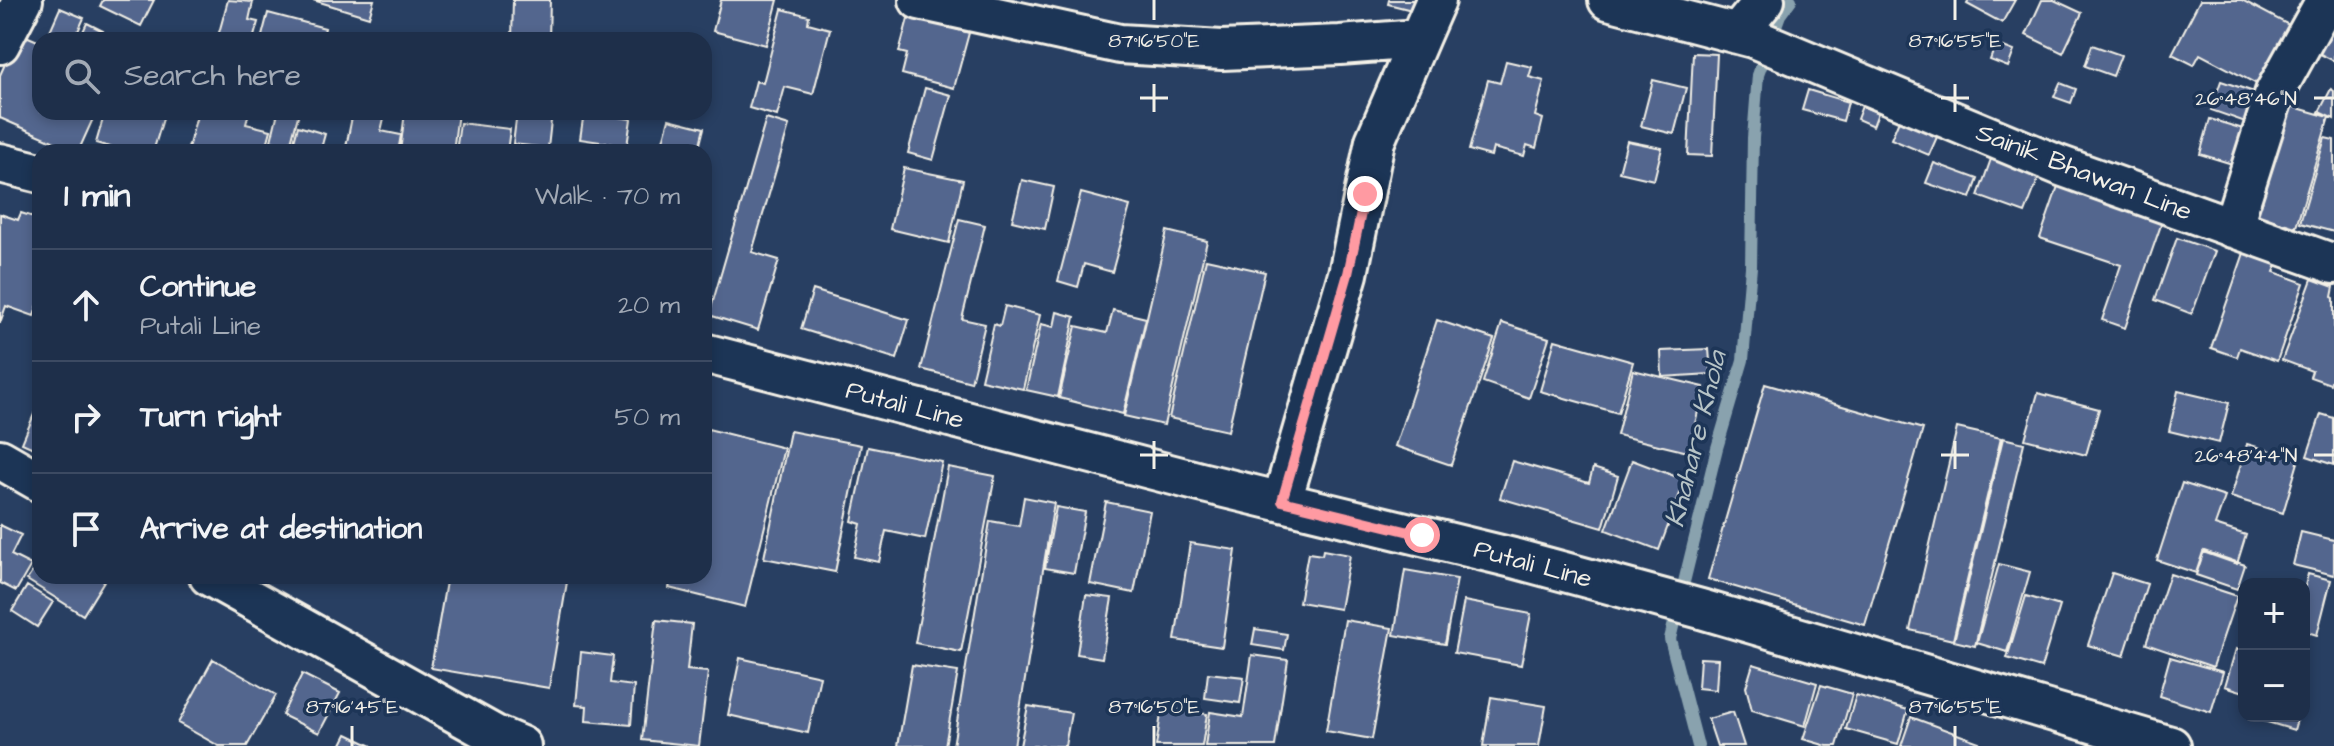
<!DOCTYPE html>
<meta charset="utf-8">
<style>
body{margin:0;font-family:"Architects Daughter",sans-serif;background:#2b3b54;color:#f1f3f6}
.controls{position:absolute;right:24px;bottom:24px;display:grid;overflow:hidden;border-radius:16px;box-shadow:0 4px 12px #0003}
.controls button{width:72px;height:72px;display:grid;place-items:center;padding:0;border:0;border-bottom:2px solid #3c4a62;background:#1e2f4a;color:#f1f3f6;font:40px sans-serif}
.stop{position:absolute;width:24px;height:24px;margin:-18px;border:6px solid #ff9aa2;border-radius:50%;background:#fff}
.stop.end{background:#ff9aa2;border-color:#fff;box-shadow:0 2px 8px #0008}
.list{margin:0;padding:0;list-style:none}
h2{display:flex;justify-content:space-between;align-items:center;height:104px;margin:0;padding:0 32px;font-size:34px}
h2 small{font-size:26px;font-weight:400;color:#a1a9b5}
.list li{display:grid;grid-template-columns:52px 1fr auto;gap:24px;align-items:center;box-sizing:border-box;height:112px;padding:0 32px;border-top:2px solid #3c4a62}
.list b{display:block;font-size:30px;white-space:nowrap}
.list p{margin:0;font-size:26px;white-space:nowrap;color:#a1a9b5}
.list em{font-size:26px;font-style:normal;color:#a1a9b5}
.icon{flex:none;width:44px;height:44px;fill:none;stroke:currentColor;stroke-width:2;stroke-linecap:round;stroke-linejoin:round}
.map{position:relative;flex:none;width:2334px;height:746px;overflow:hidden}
.search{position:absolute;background:#1e2f4a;box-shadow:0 4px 12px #0003;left:32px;top:32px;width:680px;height:88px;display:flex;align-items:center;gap:20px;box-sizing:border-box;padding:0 28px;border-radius:24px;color:#a1a9b5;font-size:30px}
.panel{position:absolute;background:#1e2f4a;box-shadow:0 4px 12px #0003;left:32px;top:144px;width:680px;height:440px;border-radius:24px}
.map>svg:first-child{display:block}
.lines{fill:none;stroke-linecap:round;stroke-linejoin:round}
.stream{stroke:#89a2ae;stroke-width:12}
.building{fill:#53668e;stroke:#f4f1e8;stroke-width:2}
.minor-casing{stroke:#f4f1e8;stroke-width:44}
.minor{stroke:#1d3557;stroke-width:38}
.route{stroke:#ff9aa2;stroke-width:10}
.ticks{fill:none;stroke:#f4f1e8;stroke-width:3}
.labels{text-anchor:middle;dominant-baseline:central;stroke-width:7;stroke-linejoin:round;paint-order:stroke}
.street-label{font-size:26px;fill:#f4f1e8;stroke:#1d3557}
.water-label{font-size:28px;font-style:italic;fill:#b6c3c6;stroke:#1d3557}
.ticks-label{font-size:20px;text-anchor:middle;fill:#f4f1e8;stroke:#1d3557;stroke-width:7;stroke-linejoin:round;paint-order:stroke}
</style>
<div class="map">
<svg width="2334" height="746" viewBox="0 0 2334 746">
<rect width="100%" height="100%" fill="#283f62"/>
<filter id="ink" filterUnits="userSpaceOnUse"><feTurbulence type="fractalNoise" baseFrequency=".0125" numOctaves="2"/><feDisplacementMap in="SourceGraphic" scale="16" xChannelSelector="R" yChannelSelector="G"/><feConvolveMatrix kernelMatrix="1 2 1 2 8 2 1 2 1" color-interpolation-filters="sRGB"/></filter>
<g filter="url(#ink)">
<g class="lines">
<path class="stream" d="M 1698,746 L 1670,639 L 1717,448 L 1743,360 L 1751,267 L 1753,138 L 1758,75 L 1780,15 L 1791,0"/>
</g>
<path class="building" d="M 103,0 L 154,0 L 141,26 L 100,6 Z
M 228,0 L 253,2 L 249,20 L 258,22 L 253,40 L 217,40 Z
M 313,0 L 374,0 L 369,17 Z
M 513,0 L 550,0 L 549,40 L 512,40 Z
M 721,0 L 778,0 L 766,45 L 713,31 Z
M 1389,0 L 1415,0 L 1412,10 L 1388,4 Z
M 1969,0 L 2015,0 L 2002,23 L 1967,4 Z
M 2042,0 L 2054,0 L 2082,13 L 2063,53 L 2026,35 Z
M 2200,0 L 2242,0 L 2300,31 L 2268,90 L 2200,54 L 2194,65 L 2172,54 Z
M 60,8 L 84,18 L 74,40 L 46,40 Z
M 782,9 L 809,16 L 808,23 L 830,29 L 813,94 L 785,87 L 777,116 L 749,108 L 756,81 L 763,83 Z
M 910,11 L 946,20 L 945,26 L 969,33 L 954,88 L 902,74 L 907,54 L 899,52 Z
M 268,13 L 325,28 L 322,40 L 261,40 Z
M 2334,22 L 2334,61 L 2316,52 Z
M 87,23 L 103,31 L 99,40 L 79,40 Z
M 19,33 L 40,42 L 40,112 L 96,112 L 78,152 L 0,118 L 0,75 Z
M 1996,44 L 2014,51 L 2008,67 L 1990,60 Z
M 2092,45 L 2121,55 L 2113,76 L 2085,66 Z
M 1693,53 L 1717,54 L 1712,156 L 1688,155 Z
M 1506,61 L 1532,67 L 1529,77 L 1544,81 L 1535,116 L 1543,119 L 1536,148 L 1527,145 L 1524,156 L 1493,148 L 1491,156 L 1469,150 L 1488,80 L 1500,83 Z
M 1653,80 L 1686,88 L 1674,134 L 1641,126 Z
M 2221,81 L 2260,94 L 2251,124 L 2211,110 Z
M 2060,83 L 2076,89 L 2071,103 L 2054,97 Z
M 925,88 L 951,95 L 933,160 L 908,153 Z
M 2331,89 L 2334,91 L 2334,119 L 2319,112 Z
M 1808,90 L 1848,102 L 1843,121 L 1802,110 Z
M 2287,105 L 2329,117 L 2296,227 L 2248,213 Z
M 1862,106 L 1878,113 L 1873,126 L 1857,119 Z
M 105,112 L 165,112 L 153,152 L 126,152 L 96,143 Z
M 198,112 L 249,112 L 246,124 L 271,130 L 265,152 L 187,152 Z
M 278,112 L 299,112 L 290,146 L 271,141 Z
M 353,112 L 384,118 L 381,131 L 401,135 L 398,152 L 345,152 Z
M 405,112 L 458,112 L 453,152 L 400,152 Z
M 517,112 L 552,112 L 548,148 L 513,144 Z
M 584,112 L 631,119 L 627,146 L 580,139 Z
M 669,119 L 704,128 L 698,152 L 660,152 Z
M 766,119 L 789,126 L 752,252 L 779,260 L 758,330 L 709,315 Z
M 2210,119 L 2253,132 L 2242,167 L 2200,154 Z
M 1899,120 L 1937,137 L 1929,155 L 1891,139 Z
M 460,123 L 510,129 L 507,152 L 456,152 Z
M 298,126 L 325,134 L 320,152 L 291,152 Z
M 2325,138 L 2334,140 L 2334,232 L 2300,223 Z
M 1627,141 L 1662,148 L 1654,180 L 1619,172 Z
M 1991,159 L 2039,177 L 2025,213 L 1978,196 Z
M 1934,163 L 1978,179 L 1971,198 L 1926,183 Z
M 904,168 L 963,180 L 949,243 L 890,229 Z
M 1022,180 L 1054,187 L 1045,229 L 1012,221 Z
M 2058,186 L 2162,222 L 2125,328 L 2102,320 L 2121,265 L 2040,238 Z
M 1081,193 L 1130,206 L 1112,272 L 1084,264 L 1078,287 L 1058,281 Z
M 21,213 L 40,219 L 40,299 L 34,316 L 6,306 L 0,323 L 0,214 L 18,220 Z
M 959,219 L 985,225 L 962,319 L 985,324 L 971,382 L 921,369 Z
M 1167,231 L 1207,241 L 1164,425 L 1124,416 Z
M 2177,238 L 2215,251 L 2192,314 L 2155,300 Z
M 2244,253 L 2277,265 L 2274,272 L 2304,283 L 2277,361 L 2240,348 L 2237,357 L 2211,348 Z
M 1206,259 L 1265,272 L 1228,431 L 1169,418 Z
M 2312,279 L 2334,287 L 2332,297 L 2334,298 L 2334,372 L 2330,384 L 2310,377 L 2312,371 L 2282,360 Z
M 813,290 L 909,320 L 897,359 L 801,329 Z
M 1005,306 L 1040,315 L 1023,389 L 981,380 L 994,324 L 1000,326 Z
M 1113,310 L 1146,318 L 1123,414 L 1059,398 L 1076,326 L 1107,333 Z
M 1057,312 L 1075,317 L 1058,397 L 1026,390 L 1041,324 L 1054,327 Z
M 1437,320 L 1494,339 L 1451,465 L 1395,446 Z
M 1502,323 L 1549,338 L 1529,398 L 1483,382 Z
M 1555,340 L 1633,362 L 1618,413 L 1540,391 Z
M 1709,349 L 1711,374 L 1662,377 L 1661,351 Z
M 1633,370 L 1704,387 L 1688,452 L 1617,435 Z
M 1765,384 L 1923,429 L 1865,625 L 1708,579 Z
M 2178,391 L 2229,403 L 2219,443 L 2169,431 Z
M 2038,393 L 2099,409 L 2086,455 L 2025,439 Z
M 40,400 L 40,451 L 22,443 Z
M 2321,414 L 2334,418 L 2334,465 L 2307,456 Z
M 1957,428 L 2001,438 L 1953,640 L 1910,630 Z
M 708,429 L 784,448 L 745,607 L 669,588 L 672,576 L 704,576 L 704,445 Z
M 790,431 L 861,445 L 835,572 L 764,558 Z
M 2003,438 L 2024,443 L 1975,646 L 1954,641 Z
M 2247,444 L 2299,459 L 2283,513 L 2231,497 Z
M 868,447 L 942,462 L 925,539 L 886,531 L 879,562 L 854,557 L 861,524 L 852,521 Z
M 1632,460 L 1685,480 L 1659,550 L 1606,530 Z
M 1512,461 L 1589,483 L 1593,468 L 1618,476 L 1603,528 L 1500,498 Z
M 948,467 L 995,476 L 961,652 L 915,643 Z
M 2182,483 L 2225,497 L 2215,525 L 2246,535 L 2237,564 L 2203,552 L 2196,573 L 2157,560 Z
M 1024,497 L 1054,503 L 1014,746 L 953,746 L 990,521 L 1019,526 Z
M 1106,502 L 1150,511 L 1134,593 L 1090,584 Z
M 1056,507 L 1085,512 L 1074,573 L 1045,568 Z
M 0,525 L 21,535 L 11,555 L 31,565 L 16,591 L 0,583 Z
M 2301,532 L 2334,540 L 2334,575 L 2293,565 Z
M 1190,543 L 1236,550 L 1222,647 L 1175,640 Z
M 1323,550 L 1350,555 L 1340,609 L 1299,602 L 1308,553 L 1322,555 Z
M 2204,551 L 2245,565 L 2237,589 L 2196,575 Z
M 40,560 L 40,576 L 107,576 L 83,615 L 27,580 Z
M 1999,564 L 2030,572 L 2007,652 L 1977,643 Z
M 1405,570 L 1457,579 L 1445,644 L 1394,635 Z
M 2112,573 L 2147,584 L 2124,656 L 2088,645 Z
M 2170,574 L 2237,596 L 2213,667 L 2146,644 Z
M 2308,574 L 2331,580 L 2317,635 L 2304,631 L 2304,590 Z
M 447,576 L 568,576 L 549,688 L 431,668 Z
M 27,586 L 53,602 L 37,627 L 12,611 Z
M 1086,595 L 1112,598 L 1102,658 L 1077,654 Z
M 2026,596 L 2060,606 L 2041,668 L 2007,658 Z
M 1464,601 L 1531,614 L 1521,665 L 1454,653 Z
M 656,620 L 692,624 L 687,670 L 708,672 L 699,746 L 642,740 Z
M 1345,620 L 1392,628 L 1372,739 L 1326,731 Z
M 1255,629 L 1287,634 L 1284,650 L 1252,645 Z
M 2236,649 L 2244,652 L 2244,692 L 2225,686 Z
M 581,652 L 613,656 L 610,683 L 634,686 L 631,725 L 586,721 L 587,706 L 576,705 Z
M 1252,655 L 1288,660 L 1275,746 L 1205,746 L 1210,712 L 1243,717 Z
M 2170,657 L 2223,672 L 2211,712 L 2159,696 Z
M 740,658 L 820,676 L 808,733 L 728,715 Z
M 1700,658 L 1718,659 L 1716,690 L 1698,688 Z
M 213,659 L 276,695 L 247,746 L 219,746 L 178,723 Z
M 1753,664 L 1817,683 L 1805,726 L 1752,710 L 1746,687 Z
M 912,665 L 958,672 L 945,746 L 898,746 Z
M 1208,673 L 1244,677 L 1240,703 L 1205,698 Z
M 302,674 L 340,693 L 319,733 L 282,715 Z
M 1821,685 L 1852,694 L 1837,746 L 1827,746 L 1803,739 Z
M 1856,695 L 1908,710 L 1898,744 L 1846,729 Z
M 1491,697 L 1546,706 L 1539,746 L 1483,746 Z
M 1028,706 L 1071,713 L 1065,746 L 1020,746 Z
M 1162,708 L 1207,714 L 1202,746 L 1156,746 Z
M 1733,712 L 1744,746 L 1717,746 L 1708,719 Z
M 2266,716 L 2298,716 L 2294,730 L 2264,721 Z
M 1911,717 L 1979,742 L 1977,746 L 1901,746 Z
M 347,734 L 372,746 L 341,746 Z"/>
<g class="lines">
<defs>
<path id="minor" d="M 919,0 L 1120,44 L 1222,50 L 1340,45 L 1419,39 L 1436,0
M 1608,0 L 1753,38 L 2061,166 L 2334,264
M 1737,34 L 1765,0
M 0,44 L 23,0
M 0,163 L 40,173
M 2232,228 L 2275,92 L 2326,0
M 704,353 L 1200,482 L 1513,558 L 1701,609 L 2171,746
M 0,459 L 40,482
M 1282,501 L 1348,274 L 1375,141 L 1419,39
M 209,576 L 495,735 L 521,746"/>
</defs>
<use href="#minor" class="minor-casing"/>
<use href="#minor" class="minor"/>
</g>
</g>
<g class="lines" filter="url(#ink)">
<path class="route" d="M 1365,194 L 1348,274 L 1282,501 L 1422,535"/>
</g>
<path class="ticks" d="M 1154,0 L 1154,20M 1955,0 L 1955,20M 1154,84 L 1154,112M 1955,84 L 1955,112M 1140,98 L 1168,98M 1941,98 L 1969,98M 2314,98 L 2334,98M 1154,441 L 1154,469M 1955,441 L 1955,469M 1140,455 L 1168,455M 1941,455 L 1969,455M 2314,455 L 2334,455M 352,726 L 352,746M 1154,726 L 1154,746M 1955,726 L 1955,746"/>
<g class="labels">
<g class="street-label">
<text transform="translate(2084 172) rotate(21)">Sainik Bhawan Line</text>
<text transform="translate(905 405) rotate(15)">Putali Line</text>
<text transform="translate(1533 564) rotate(15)">Putali Line</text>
</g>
<g class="water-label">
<text transform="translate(1696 439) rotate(-76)">Khahare Khola</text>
</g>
</g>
<g class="ticks-label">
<text x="1154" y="47">87°16'50"E</text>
<text x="1955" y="47">87°16'55"E</text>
<text x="2246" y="105">26°48'46"N</text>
<text x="2246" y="462">26°48'44"N</text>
<text x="352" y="713">87°16'45"E</text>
<text x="1154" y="713">87°16'50"E</text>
<text x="1955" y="713">87°16'55"E</text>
</g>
</svg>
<div class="controls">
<button>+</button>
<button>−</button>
</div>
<div class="stop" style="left:1422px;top:535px"></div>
<div class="stop end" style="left:1365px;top:194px"></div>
<div class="search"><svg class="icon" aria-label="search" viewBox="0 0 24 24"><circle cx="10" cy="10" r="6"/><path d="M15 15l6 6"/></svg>Search here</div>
<section class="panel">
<h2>1 min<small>Walk · 70 m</small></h2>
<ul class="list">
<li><svg class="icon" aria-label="ahead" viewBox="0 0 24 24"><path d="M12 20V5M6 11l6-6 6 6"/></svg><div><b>Continue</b><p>Putali Line</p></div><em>20 m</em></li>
<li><svg class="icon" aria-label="right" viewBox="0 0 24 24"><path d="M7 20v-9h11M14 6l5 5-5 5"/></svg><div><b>Turn right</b></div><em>50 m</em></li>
<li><svg class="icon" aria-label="arrive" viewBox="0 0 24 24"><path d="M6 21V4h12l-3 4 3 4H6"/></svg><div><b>Arrive at destination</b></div></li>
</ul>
</section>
</div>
